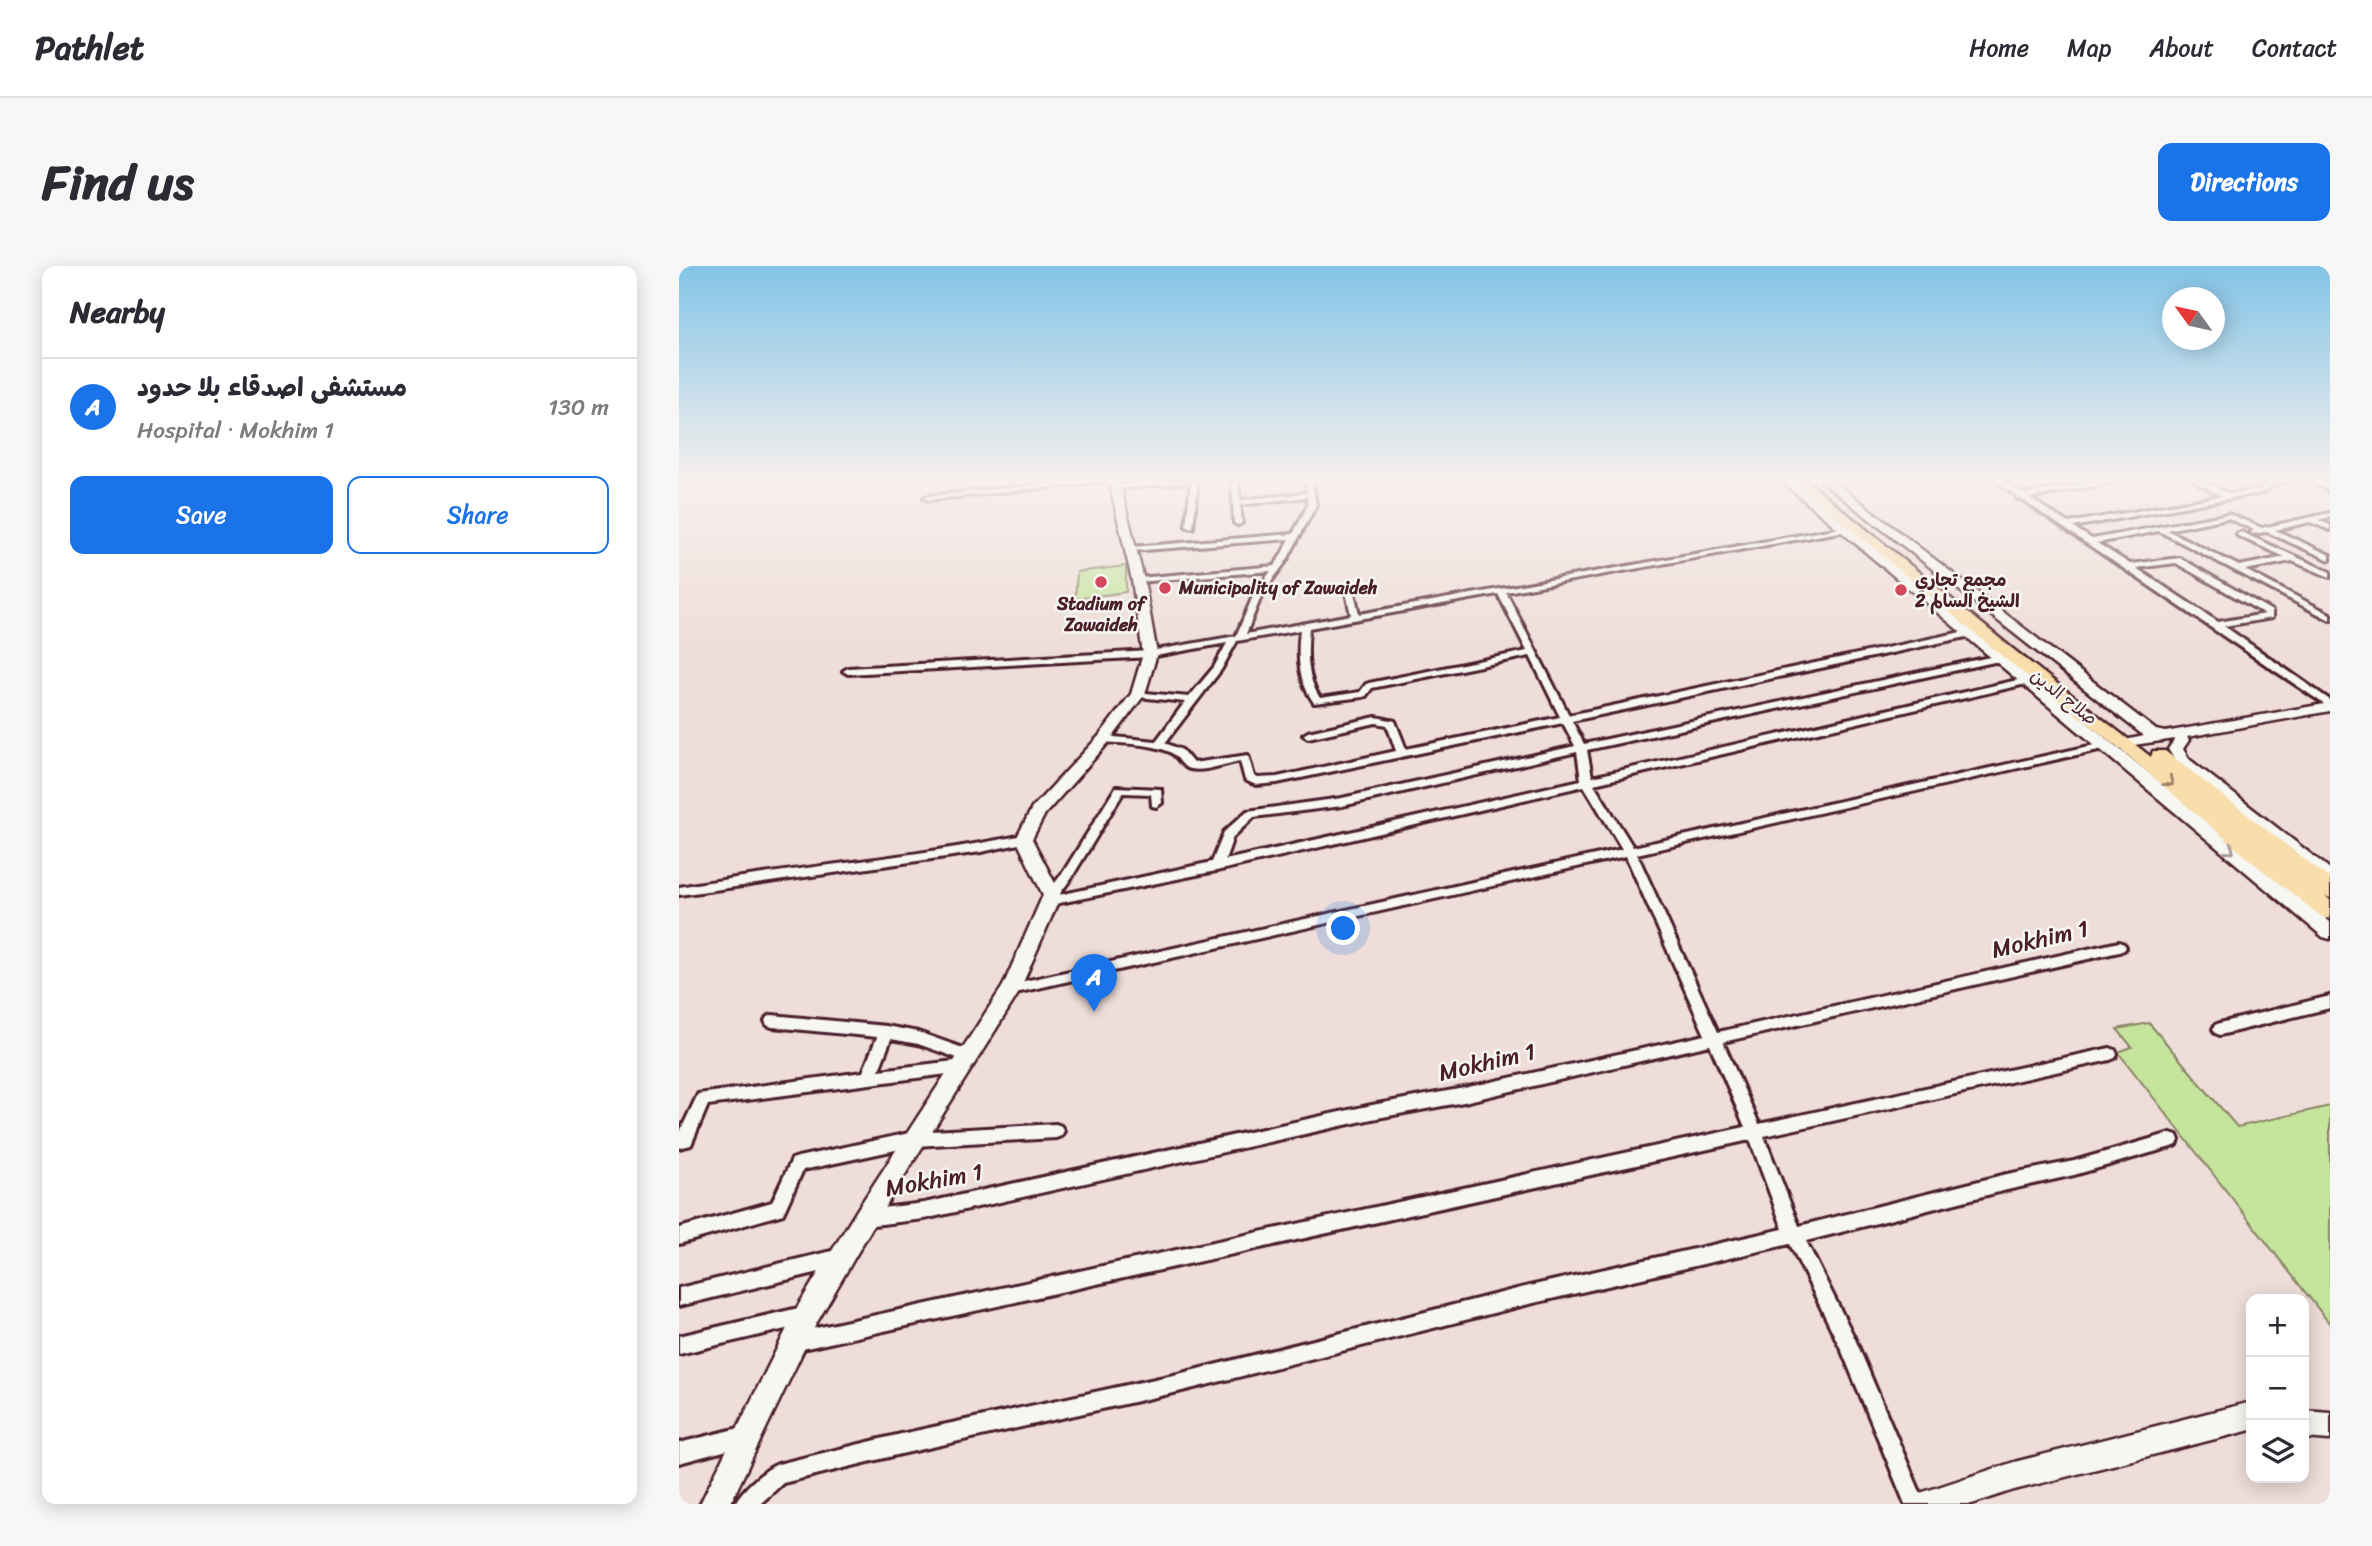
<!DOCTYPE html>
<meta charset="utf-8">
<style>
body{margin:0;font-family:Sriracha,"Playpen Sans Arabic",sans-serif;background:#f7f7f7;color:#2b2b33}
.controls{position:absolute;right:21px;bottom:21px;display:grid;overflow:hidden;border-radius:14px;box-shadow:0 4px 18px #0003}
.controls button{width:63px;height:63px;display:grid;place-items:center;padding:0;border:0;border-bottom:2px solid #e1e1e2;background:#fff;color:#2b2b33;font:35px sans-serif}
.compass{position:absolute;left:1483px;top:21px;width:63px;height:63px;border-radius:50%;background:#fff;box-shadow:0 4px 18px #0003;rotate:303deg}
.you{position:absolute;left:665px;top:663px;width:24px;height:24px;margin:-18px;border:5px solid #fff;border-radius:50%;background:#1a73e8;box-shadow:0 0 0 10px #1a73e833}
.badge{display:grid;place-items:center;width:46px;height:46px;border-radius:50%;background:#1a73e8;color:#fff;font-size:23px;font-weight:700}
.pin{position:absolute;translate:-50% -58px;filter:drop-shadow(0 2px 4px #0008)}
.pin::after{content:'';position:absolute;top:37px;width:24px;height:21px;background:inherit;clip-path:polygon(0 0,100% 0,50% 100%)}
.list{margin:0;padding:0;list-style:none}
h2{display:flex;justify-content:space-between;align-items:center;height:91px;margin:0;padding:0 28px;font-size:30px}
h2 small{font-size:23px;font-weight:400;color:#7c7c81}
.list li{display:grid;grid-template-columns:46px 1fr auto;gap:21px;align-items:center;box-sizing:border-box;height:98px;padding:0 28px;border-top:2px solid #e1e1e2}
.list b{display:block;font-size:26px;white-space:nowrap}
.list p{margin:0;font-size:23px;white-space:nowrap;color:#7c7c81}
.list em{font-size:23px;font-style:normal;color:#7c7c81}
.actions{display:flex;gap:14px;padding:21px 28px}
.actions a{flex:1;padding:16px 0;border:2px solid #1a73e8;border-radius:14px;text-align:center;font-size:24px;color:#1a73e8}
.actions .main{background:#1a73e8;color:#fff}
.icon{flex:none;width:38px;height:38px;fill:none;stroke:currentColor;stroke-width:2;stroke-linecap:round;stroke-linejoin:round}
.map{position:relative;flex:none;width:1651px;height:1238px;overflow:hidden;border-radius:14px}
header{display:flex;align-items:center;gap:42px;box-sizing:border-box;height:98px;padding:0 35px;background:#fff;border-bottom:2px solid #e1e1e2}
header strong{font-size:33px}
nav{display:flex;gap:38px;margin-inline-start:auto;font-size:24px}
.intro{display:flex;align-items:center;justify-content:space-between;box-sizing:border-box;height:168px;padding:0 42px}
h1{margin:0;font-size:49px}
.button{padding:18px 32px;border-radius:14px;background:#1a73e8;color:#fff;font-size:24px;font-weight:700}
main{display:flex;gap:42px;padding:0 42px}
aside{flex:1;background:#fff;border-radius:14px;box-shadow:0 4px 18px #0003}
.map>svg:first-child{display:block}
.green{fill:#c5e59d;stroke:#888264;stroke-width:2}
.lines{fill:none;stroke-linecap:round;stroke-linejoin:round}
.street-casing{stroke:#4a1f2b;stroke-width:6}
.secondary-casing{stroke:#4a1f2b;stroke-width:5}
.highway-casing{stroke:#4a1f2b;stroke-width:5}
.street{fill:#f6f6f2;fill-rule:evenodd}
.secondary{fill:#f6f6f2;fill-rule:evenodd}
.highway{fill:#f9ddab;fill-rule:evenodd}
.oneway{stroke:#a27e6b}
.oneway2{stroke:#a99598}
.poi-dot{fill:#d1495b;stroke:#f6f6f2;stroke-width:2.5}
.labels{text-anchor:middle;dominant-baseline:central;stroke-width:5;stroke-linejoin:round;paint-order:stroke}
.far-poi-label{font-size:18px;font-weight:bold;fill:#4a1f2b;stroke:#f6f6f2;text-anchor:start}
.far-street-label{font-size:18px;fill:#4a1f2b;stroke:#f6f6f2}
.near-street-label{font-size:24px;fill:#4a1f2b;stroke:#f6f6f2}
</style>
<header>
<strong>Pathlet</strong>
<nav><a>Home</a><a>Map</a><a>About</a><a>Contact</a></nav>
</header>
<div class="intro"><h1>Find us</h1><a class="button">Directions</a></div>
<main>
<aside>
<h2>Nearby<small></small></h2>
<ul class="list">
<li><span class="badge">A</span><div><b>مستشفى اصدقاء بلا حدود</b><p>Hospital · Mokhim 1</p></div><em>130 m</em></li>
</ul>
<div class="actions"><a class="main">Save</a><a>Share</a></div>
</aside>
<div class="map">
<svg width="1651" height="1238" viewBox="0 0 1651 1238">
<rect width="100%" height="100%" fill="#eeddd8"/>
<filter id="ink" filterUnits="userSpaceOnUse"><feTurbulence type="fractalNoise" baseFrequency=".0143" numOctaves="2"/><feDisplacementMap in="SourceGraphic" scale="14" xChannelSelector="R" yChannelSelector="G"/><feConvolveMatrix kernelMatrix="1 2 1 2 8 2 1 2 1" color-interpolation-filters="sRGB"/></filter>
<g filter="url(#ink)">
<path class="green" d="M 447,300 L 447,326 L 396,333 L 398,306 Z
M 1470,757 L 1558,861 L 1651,840 L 1651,1058 L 1439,786 L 1453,781 L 1438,763 Z"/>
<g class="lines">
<defs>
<path id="street" d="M 398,215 L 427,215 L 249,234 L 245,232 L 249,230 Z
M 479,215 L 519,215 L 514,262 L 507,260 L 512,216 L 436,223 L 433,221 L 436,219 Z
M 553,215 L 559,215 L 561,234 L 628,227 L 626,215 L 633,215 L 637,239 L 608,294 L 583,328 L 567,368 L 672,349 L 666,322 L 670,320 L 674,322 L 680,348 L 1166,261 L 1170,263 L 1166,265 L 827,326 L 890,449 L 1292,364 L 1296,367 L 1292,370 L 893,455 L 905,478 L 1320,389 L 1325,392 L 1320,395 L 908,484 L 913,511 L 1347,412 L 1352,415 L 1347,418 L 915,518 L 954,581 L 1424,477 L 1429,480 L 1424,483 L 958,588 L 1039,766 L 1440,676 L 1445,678 L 1447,681 L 1445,684 L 1440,686 L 1044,776 L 1080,858 L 1431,782 L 1436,784 L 1438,788 L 1436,792 L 1431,794 L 1085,870 L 1120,960 L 1328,908 L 1395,895 L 1492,867 L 1498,869 L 1500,874 L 1498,879 L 1492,881 L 1395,909 L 1328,924 L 1127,975 L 1176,1073 L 1246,1238 L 1226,1238 L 1163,1085 L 1111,978 L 846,1039 L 499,1126 L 222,1188 L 104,1217 L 81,1238 L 56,1238 C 61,1225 86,1203 99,1198 L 222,1168 L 499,1108 L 846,1021 L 1104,963 L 1071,874 L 114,1085 L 108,1082 L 105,1076 L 108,1070 L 114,1067 L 1066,861 L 1031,779 L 785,836 L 693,853 L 245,953 L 186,960 L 180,958 L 178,952 L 180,946 L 186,944 L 245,937 L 693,839 L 785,822 L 1026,769 L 947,590 L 332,728 L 327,727 L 325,723 L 327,719 L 332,718 L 943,583 L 905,520 L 537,605 L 371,639 L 367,638 L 365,635 L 368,631 L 367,629 L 369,626 L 385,605 L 437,521 L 482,523 L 483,537 L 477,541 L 473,540 L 472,528 L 444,527 L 393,611 L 380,629 L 533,596 L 545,566 L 568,545 L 663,532 L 896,480 L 884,457 L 598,517 L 577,519 L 566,514 L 561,495 C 546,498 526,506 511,503 C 503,502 499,490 491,486 C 470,477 447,478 425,476 L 420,473 L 425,470 L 477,475 L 506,436 L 459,431 L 454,428 L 456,426 L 510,431 L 535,401 L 548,377 L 471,391 L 169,408 L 164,405 L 169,402 L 471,385 L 557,370 L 575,328 L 592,305 L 459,316 L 455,314 L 459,312 L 596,300 L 611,273 L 452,285 L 448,283 L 452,281 L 614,268 L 629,239 L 628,231 L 561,239 L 563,257 L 559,259 L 555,257 ZM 819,328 L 848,385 L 690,417 L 687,418 L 681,426 L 641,432 C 627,411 628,386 630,362 ZM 621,364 C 618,391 619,414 635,437 L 684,431 L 687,430 L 693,422 L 851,390 L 881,451 L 727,483 L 716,455 L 697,451 L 629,466 L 624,469 L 629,472 L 697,457 L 708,459 L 717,485 L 598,511 L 579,512 L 575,510 L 569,489 L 514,497 L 503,484 L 486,477 L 542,404 L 558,375 ZM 898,486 L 902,514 L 546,594 L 554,571 L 575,551 L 663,540 Z
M 1317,215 L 1325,215 L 1345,228 L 1423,215 L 1441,215 L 1350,232 L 1389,257 L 1543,230 L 1515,215 L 1524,215 L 1551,228 L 1582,223 L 1583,220 L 1590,215 L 1612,215 L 1594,219 L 1586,226 L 1394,261 L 1413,273 L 1550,248 L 1583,262 L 1651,247 L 1651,251 L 1639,254 L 1651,259 L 1651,264 L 1631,256 L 1596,264 L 1651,289 L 1651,294 L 1588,266 L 1573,268 L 1572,266 L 1575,264 L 1549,252 L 1488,264 L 1560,300 L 1606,291 L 1559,270 L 1558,268 L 1562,266 L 1651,306 L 1651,311 L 1613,295 L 1566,304 L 1651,348 L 1651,354 L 1480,265 L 1418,277 L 1451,298 L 1501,292 L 1593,345 L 1593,352 L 1545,360 L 1651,434 L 1651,442 L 1342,233 L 1338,233 L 1338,230 ZM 1497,297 L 1586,348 L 1539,356 L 1457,302 Z
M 1631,215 L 1640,215 L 1651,220 L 1651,225 Z
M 345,569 L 349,570 L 351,573 L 349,576 L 302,586 L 0,629 L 0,621 C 115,601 231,592 345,569 Z
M 1651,730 L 1651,742 L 1541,769 L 1536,767 L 1534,763 L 1536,759 L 1541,757 Z
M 93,749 L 207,760 L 239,766 L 295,786 L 297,790 L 295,794 L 289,796 L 291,800 L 289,804 L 284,806 L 29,839 L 12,879 L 0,882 L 0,868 L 19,828 L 184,806 L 198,771 L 93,761 L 88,759 L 86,755 L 88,751 ZM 212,773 L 239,778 L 284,794 L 200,804 Z
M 377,858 L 382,860 L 385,865 L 382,870 L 377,872 L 235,880 L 124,904 L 104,948 L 0,978 L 0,962 L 93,936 L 113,893 L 119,891 L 235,866 Z
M 161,983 L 167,986 L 170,992 L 167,998 L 161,1001 L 0,1040 L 0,1022 Z
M 128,1040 L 134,1043 L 137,1049 L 134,1055 L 128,1058 L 0,1088 L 0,1070 Z
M 68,1160 L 75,1163 L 78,1170 L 75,1177 L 0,1197 L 0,1177 Z"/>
<path id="secondary" d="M 430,215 L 440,215 L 465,314 L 478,388 L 466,428 L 430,476 L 366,548 L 353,573 L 382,629 L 339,728 L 194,960 L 137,1058 L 51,1238 L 21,1238 L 119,1040 L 178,944 L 324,720 L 364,629 L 337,573 L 353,542 L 420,470 L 452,428 L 464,388 L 453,314 Z
M 1102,215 L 1114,215 L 1651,656 L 1651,673 L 1644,671 Z
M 1142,215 L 1154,215 L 1477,464 L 1486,466 L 1651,437 L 1651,445 L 1508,471 L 1510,474 L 1504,483 L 1510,493 L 1651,603 L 1651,618 L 1645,616 L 1499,499 L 1489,483 L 1496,473 L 1441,481 L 1439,478 L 1441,475 L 1465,470 Z
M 1572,1136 L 1572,1164 L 1335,1224 L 1293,1238 L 1233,1238 L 1238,1228 L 1335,1196 Z
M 1625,1144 L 1651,1146 L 1651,1174 L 1625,1172 Z"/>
<path id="highway" d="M 1114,215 L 1128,215 L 1335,384 L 1472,491 L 1474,485 L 1486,485 L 1651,613 L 1651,632 L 1646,630 L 1651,634 L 1651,653 L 1643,651 L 1577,599 L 1440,482 L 1323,390 Z"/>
</defs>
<use href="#street" class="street-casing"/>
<use href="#secondary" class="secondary-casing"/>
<use href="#highway" class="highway-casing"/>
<use href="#street" class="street"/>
<use href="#secondary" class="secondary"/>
<use href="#highway" class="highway"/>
</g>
<defs><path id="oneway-chevron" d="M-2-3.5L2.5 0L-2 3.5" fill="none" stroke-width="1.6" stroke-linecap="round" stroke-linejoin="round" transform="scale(1.75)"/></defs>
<use class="oneway" href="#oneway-chevron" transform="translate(1490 516) rotate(40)"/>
<use class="oneway2" href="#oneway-chevron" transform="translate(1551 584) rotate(39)"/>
</g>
<linearGradient id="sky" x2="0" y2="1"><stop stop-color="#82c4e7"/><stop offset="0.55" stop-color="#f7f0ed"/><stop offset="1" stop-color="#f7f0ed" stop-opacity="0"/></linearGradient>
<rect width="1651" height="389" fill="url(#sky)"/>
<g class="poi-dot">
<circle cx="422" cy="316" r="7"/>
<circle cx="486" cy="322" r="7"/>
<circle cx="1222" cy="324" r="7"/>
</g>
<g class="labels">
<g class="far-poi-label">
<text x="1236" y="314">مجمع تجاري<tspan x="1236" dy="21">الشيخ السالم 2</tspan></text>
<text x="500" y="322">Municipality of Zawaideh</text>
<text x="422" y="338" text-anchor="middle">Stadium of<tspan x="422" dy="21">Zawaideh</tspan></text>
</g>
<g class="far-street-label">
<text transform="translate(1385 431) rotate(38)">صلاح الدين</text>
</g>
<g class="near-street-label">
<text transform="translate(1361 673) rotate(-13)">Mokhim 1</text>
<text transform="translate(808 796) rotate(-13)">Mokhim 1</text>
<text transform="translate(255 914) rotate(-10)">Mokhim 1</text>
</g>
</g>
</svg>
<div class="controls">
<button>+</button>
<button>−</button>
<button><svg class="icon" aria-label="layers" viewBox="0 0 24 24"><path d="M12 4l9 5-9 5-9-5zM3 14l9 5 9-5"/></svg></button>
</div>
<svg class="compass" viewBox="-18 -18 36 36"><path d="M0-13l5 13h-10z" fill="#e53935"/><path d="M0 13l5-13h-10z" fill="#7c7c81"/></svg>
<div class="you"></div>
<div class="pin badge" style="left:415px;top:746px">A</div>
</div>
</main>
